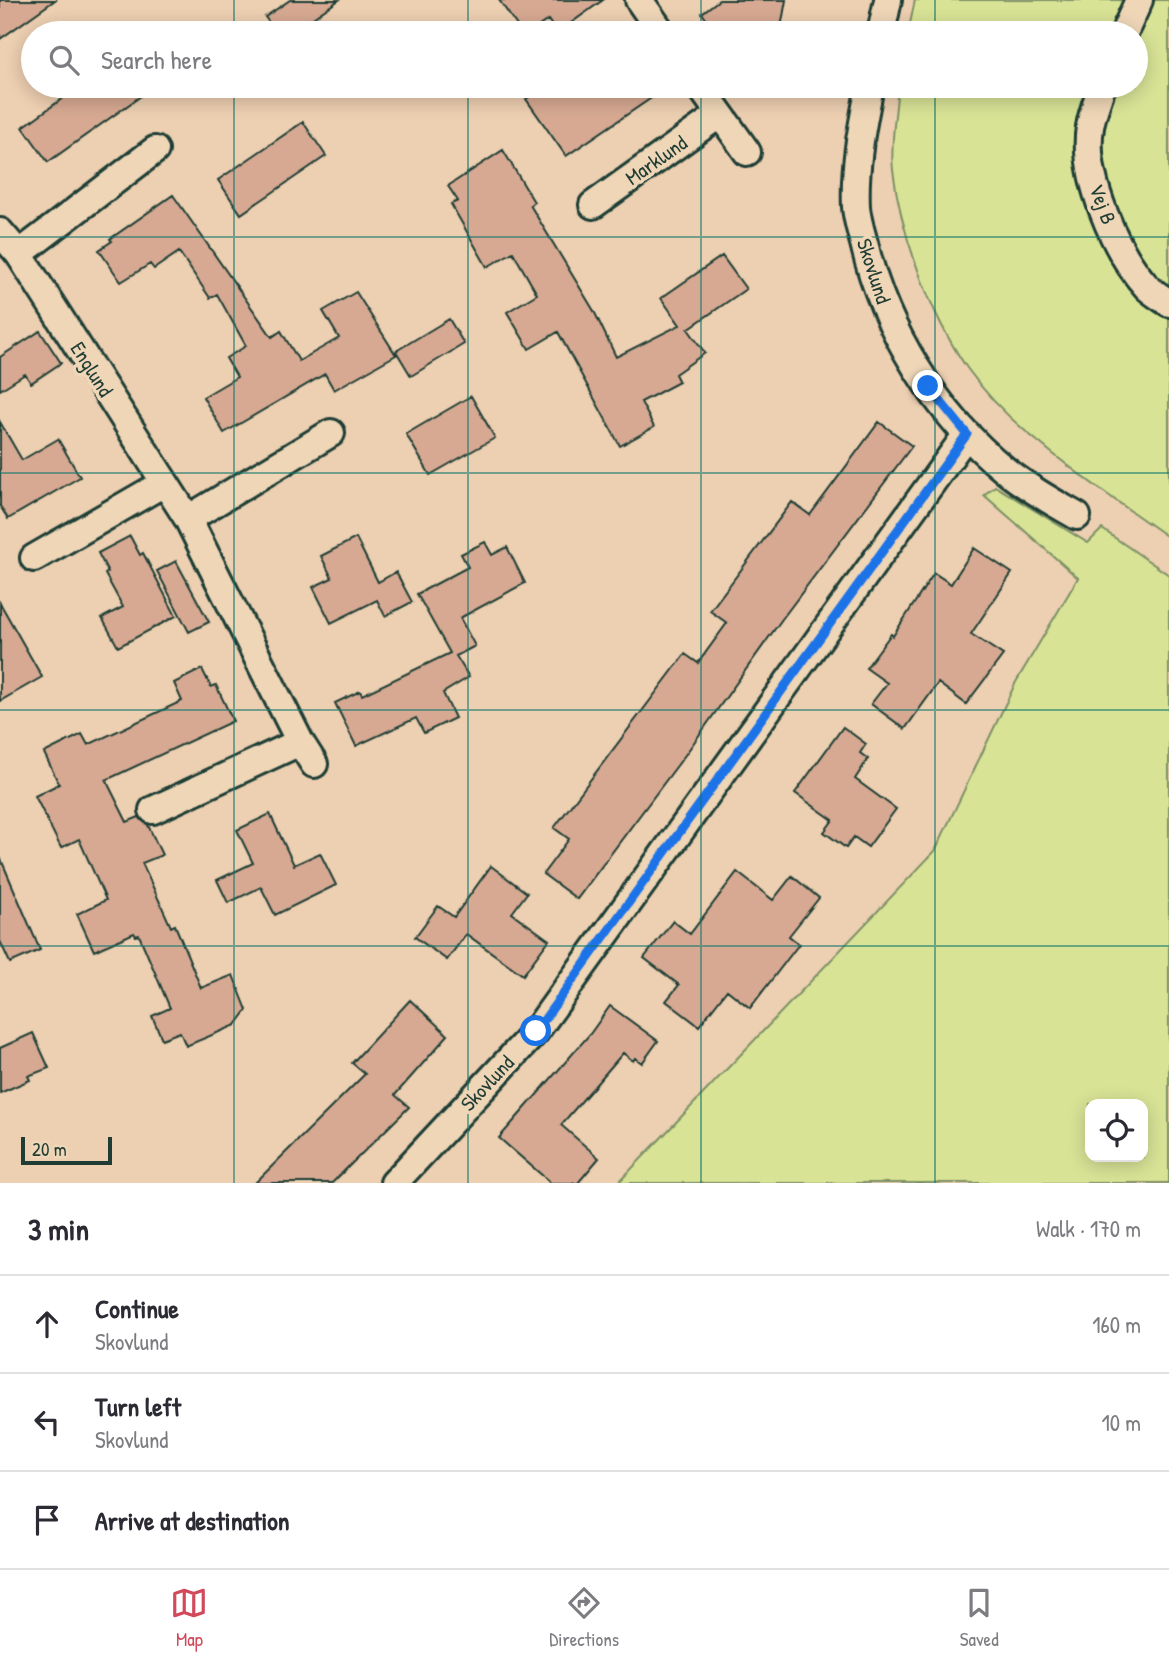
<!DOCTYPE html>
<meta charset="utf-8">
<style>
body{margin:0;font-family:"Patrick Hand",sans-serif;background:#f7f7f7;color:#2b2b33}
.controls{position:absolute;right:21px;bottom:21px;display:grid;overflow:hidden;border-radius:14px;box-shadow:0 4px 18px #0003}
.controls button{width:63px;height:63px;display:grid;place-items:center;padding:0;border:0;border-bottom:2px solid #e1e1e2;background:#fff;color:#2b2b33;font:35px sans-serif}
.scale{position:absolute;left:21px;bottom:18px;width:91px;box-sizing:border-box;padding-left:7px;border:4px solid #1f3d34;border-top:0;font-size:19px;line-height:24px;white-space:nowrap;color:#1f3d34;-webkit-text-stroke:5px #efd6b7;paint-order:stroke}
.stop{position:absolute;width:21px;height:21px;margin:-16px;border:5px solid #1a73e8;border-radius:50%;background:#fff}
.stop.end{background:#1a73e8;border-color:#fff;box-shadow:0 2px 7px #0008}
.list{margin:0;padding:0;list-style:none}
h2{display:flex;justify-content:space-between;align-items:center;height:91px;margin:0;padding:0 28px;font-size:30px}
h2 small{font-size:23px;font-weight:400;color:#7c7c81}
.list li{display:grid;grid-template-columns:46px 1fr auto;gap:21px;align-items:center;box-sizing:border-box;height:98px;padding:0 28px;border-top:2px solid #e1e1e2}
.list b{display:block;font-size:26px;white-space:nowrap}
.list p{margin:0;font-size:23px;white-space:nowrap;color:#7c7c81}
.list em{font-size:23px;font-style:normal;color:#7c7c81}
.icon{flex:none;width:38px;height:38px;fill:none;stroke:currentColor;stroke-width:2;stroke-linecap:round;stroke-linejoin:round}
.map{position:relative;flex:none;width:1169px;height:1183px;overflow:hidden}
.search{position:absolute;background:#fff;box-shadow:0 4px 18px #0003;left:21px;right:21px;top:21px;height:77px;display:flex;align-items:center;gap:18px;box-sizing:border-box;padding:0 24px;border-radius:38px;color:#7c7c81;font-size:26px}
.sheet{height:385px;background:#fff}
nav{display:flex;justify-content:space-around;align-items:center;box-sizing:border-box;height:98px;border-top:2px solid #e1e1e2;background:#fff;font-size:19px;color:#7c7c81}
nav a{display:grid;justify-items:center;gap:4px}
nav .on{color:#d1495b}
.map>svg:first-child{display:block}
.green{fill:#d8e396;stroke:#7c9065;stroke-width:2;fill-rule:evenodd}
.building{fill:#d7a992;stroke:#1f3d34;stroke-width:2}
.lines{fill:none;stroke-linecap:round;stroke-linejoin:round}
.minor-casing{stroke:#1f3d34;stroke-width:32}
.minor{stroke:#efd6b7;stroke-width:26}
.route{stroke:#1a73e8;stroke-width:9}
.grid{fill:none;stroke:#0f766e;stroke-width:2;stroke-opacity:0.55}
.labels{text-anchor:middle;dominant-baseline:central;stroke-width:7;stroke-linejoin:round;paint-order:stroke}
.street-label{font-size:21px;fill:#1f3d34;stroke:#efd6b7}
</style>
<div class="map">
<svg width="1169" height="1183" viewBox="0 0 1169 1183">
<rect width="100%" height="100%" fill="#edcfb1"/>
<filter id="ink" filterUnits="userSpaceOnUse"><feTurbulence type="fractalNoise" baseFrequency=".0143" numOctaves="2"/><feDisplacementMap in="SourceGraphic" scale="14" xChannelSelector="R" yChannelSelector="G"/><feConvolveMatrix kernelMatrix="1 2 1 2 8 2 1 2 1" color-interpolation-filters="sRGB"/></filter>
<g filter="url(#ink)">
<path class="green" d="M 915,0 L 1169,0 L 1169,538 C 1126,507 1081,478 1041,444 C 1014,423 987,396 967,368 C 930,314 901,235 893,170 C 890,145 896,112 898,86 L 1136,86 L 1136,33 L 908,33 Z
M 995,486 L 1088,543 L 1102,529 L 1169,575 L 1169,1183 L 618,1183 L 935,851 L 1016,682 L 1078,578 L 984,495 ZM 1090,1104 L 1143,1104 L 1143,1157 L 1090,1157 Z"/>
<path class="building" d="M 0,0 L 55,0 L 0,39 Z
M 290,0 L 339,0 L 291,33 L 277,33 L 265,17 Z
M 499,0 L 603,0 L 557,33 L 548,20 L 529,33 L 522,33 Z
M 719,0 L 786,0 L 780,33 L 716,33 L 702,13 Z
M 80,86 L 155,86 L 48,162 L 23,127 Z
M 547,86 L 669,86 L 566,156 L 526,99 Z
M 303,122 L 326,156 L 241,214 L 218,180 Z
M 503,150 L 534,202 L 530,205 L 594,311 L 616,357 L 680,325 L 661,298 L 722,256 L 746,289 L 688,329 L 705,353 L 675,374 L 679,382 L 641,402 L 654,427 L 620,446 L 558,332 L 529,349 L 507,312 L 537,294 L 513,252 L 487,267 L 451,204 L 458,201 L 448,186 Z
M 173,195 L 272,337 L 281,331 L 299,361 L 339,338 L 323,311 L 356,292 L 396,355 L 334,390 L 325,374 L 224,433 L 203,397 L 237,377 L 226,358 L 246,346 L 217,294 L 210,298 L 179,252 L 154,269 L 150,264 L 121,282 L 99,250 L 112,241 L 110,239 Z
M 449,319 L 464,344 L 411,376 L 396,351 Z
M 40,331 L 61,363 L 31,383 L 25,374 L 0,390 L 0,357 Z
M 471,396 L 495,438 L 430,475 L 406,434 Z
M 0,422 L 22,460 L 58,439 L 80,477 L 8,519 L 0,506 Z
M 879,422 L 912,446 L 782,619 L 685,755 L 577,899 L 543,874 L 569,839 L 554,828 L 685,654 L 698,663 L 727,623 L 710,611 L 792,502 L 810,515 Z
M 130,536 L 140,555 L 143,553 L 176,616 L 118,647 L 102,618 L 123,607 L 105,574 L 108,572 L 98,553 Z
M 356,538 L 378,582 L 396,572 L 412,602 L 385,616 L 377,600 L 331,623 L 313,587 L 332,578 L 321,556 Z
M 485,542 L 492,555 L 507,547 L 525,583 L 460,618 L 475,646 L 456,656 L 469,677 L 443,693 L 455,718 L 424,733 L 416,718 L 356,746 L 335,703 L 360,691 L 362,695 L 450,653 L 417,594 L 468,567 L 461,554 Z
M 974,548 L 1012,573 L 971,634 L 1003,655 L 966,704 L 938,683 L 905,729 L 871,704 L 887,683 L 866,668 L 891,634 L 893,636 L 934,573 L 951,584 Z
M 176,561 L 209,622 L 189,632 L 157,571 Z
M 0,603 L 42,677 L 0,701 Z
M 202,669 L 211,687 L 216,685 L 233,721 L 106,780 L 127,822 L 139,817 L 148,825 L 162,855 L 142,863 L 171,927 L 175,925 L 201,988 L 233,975 L 247,1010 L 236,1025 L 186,1046 L 180,1032 L 162,1039 L 152,1016 L 170,1008 L 139,935 L 136,936 L 134,933 L 94,951 L 77,914 L 106,900 L 79,839 L 61,848 L 35,796 L 59,784 L 44,753 L 82,734 L 88,745 L 182,701 L 174,683 Z
M 843,727 L 866,744 L 860,753 L 868,759 L 855,779 L 896,809 L 868,847 L 854,837 L 846,848 L 824,832 L 833,820 L 795,793 Z
M 270,814 L 294,865 L 320,853 L 336,885 L 275,915 L 261,887 L 228,903 L 217,880 L 253,863 L 237,830 Z
M 0,857 L 40,950 L 10,963 L 0,941 Z
M 491,866 L 527,893 L 512,913 L 549,940 L 523,975 L 466,934 L 447,960 L 415,937 L 438,906 L 454,917 Z
M 737,872 L 773,900 L 792,876 L 819,898 L 789,936 L 799,944 L 750,1008 L 727,990 L 699,1026 L 666,1001 L 679,985 L 644,958 L 673,921 L 690,934 Z
M 410,1000 L 448,1035 L 395,1095 L 409,1107 L 332,1183 L 255,1183 L 365,1074 L 352,1063 Z
M 610,1006 L 658,1041 L 642,1063 L 635,1058 L 633,1061 L 623,1053 L 561,1125 L 599,1158 L 578,1183 L 551,1183 L 499,1138 L 590,1034 Z
M 33,1033 L 49,1068 L 28,1076 L 30,1080 L 0,1093 L 0,1048 Z"/>
<g class="lines">
<defs>
<path id="minor" d="M 639,0 L 662,33
M 881,33 L 888,0
M 1124,33 L 1139,0
M 700,86 L 720,114
M 870,86 C 862,126 854,166 856,207 C 857,219 861,232 864,243 C 884,329 937,415 1005,470 C 1027,488 1053,502 1077,516
M 1102,86 C 1098,99 1092,113 1090,127 C 1082,175 1115,252 1147,287 C 1153,293 1162,298 1169,303
M 593,205 L 720,114 L 747,152
M 0,232 L 19,254 L 188,519 L 300,742 L 314,764
M 19,254 L 155,150
M 188,519 L 331,433
M 34,558 L 164,483
M 153,810 L 300,742
M 394,1183 L 536,1031 L 967,434"/>
</defs>
<use href="#minor" class="minor-casing"/>
<use href="#minor" class="minor"/>
</g>
</g>
<g class="lines" filter="url(#ink)">
<path class="route" d="M 536,1031 L 967,434 L 928,386"/>
</g>
<path class="grid" d="M 234,0 L 234,33M 468,0 L 468,33M 701,0 L 701,33M 935,0 L 935,33M 234,86 L 234,1183M 468,86 L 468,1183M 701,86 L 701,1183M 935,86 L 935,1183M 0,237 L 1169,237M 0,473 L 1169,473M 0,710 L 1169,710M 0,946 L 1169,946"/>
<g class="labels">
<g class="street-label">
<text transform="translate(656 160) rotate(-35)">Marklund</text>
<text transform="translate(1103 204) rotate(70)">Vej B</text>
<text transform="translate(874 271) rotate(72)">Skovlund</text>
<text transform="translate(92 369) rotate(58)">Englund</text>
<text transform="translate(487 1083) rotate(-47)">Skovlund</text>
</g>
</g>
</svg>
<div class="controls">
<button><svg class="icon" aria-label="locate" viewBox="0 0 24 24"><circle cx="12" cy="12" r="6"/><path d="M12 2v4M12 18v4M2 12h4M18 12h4"/></svg></button>
</div>
<div class="scale">20 m</div>
<div class="stop" style="left:536px;top:1031px"></div>
<div class="stop end" style="left:928px;top:386px"></div>
<div class="search"><svg class="icon" aria-label="search" viewBox="0 0 24 24"><circle cx="10" cy="10" r="6"/><path d="M15 15l6 6"/></svg>Search here</div>
</div>
<section class="sheet">
<h2>3 min<small>Walk · 170 m</small></h2>
<ul class="list">
<li><svg class="icon" aria-label="ahead" viewBox="0 0 24 24"><path d="M12 20V5M6 11l6-6 6 6"/></svg><div><b>Continue</b><p>Skovlund</p></div><em>160 m</em></li>
<li><svg class="icon" aria-label="left" viewBox="0 0 24 24"><path d="M17 20v-9H6M10 6l-5 5 5 5"/></svg><div><b>Turn left</b><p>Skovlund</p></div><em>10 m</em></li>
<li><svg class="icon" aria-label="arrive" viewBox="0 0 24 24"><path d="M6 21V4h12l-3 4 3 4H6"/></svg><div><b>Arrive at destination</b></div></li>
</ul>
</section>
<nav>
<a class="on"><svg class="icon" aria-label="map" viewBox="0 0 24 24"><path d="M3 6l6-2 6 2 6-2v14l-6 2-6-2-6 2zM9 4v14M15 6v14"/></svg>Map</a>
<a><svg class="icon" aria-label="directions" viewBox="0 0 24 24"><path d="M12 3l9 9-9 9-9-9zM9 14v-3h6M13 9l2 2-2 2"/></svg>Directions</a>
<a><svg class="icon" aria-label="saved" viewBox="0 0 24 24"><path d="M7 4h10v16l-5-4-5 4z"/></svg>Saved</a>
</nav>
